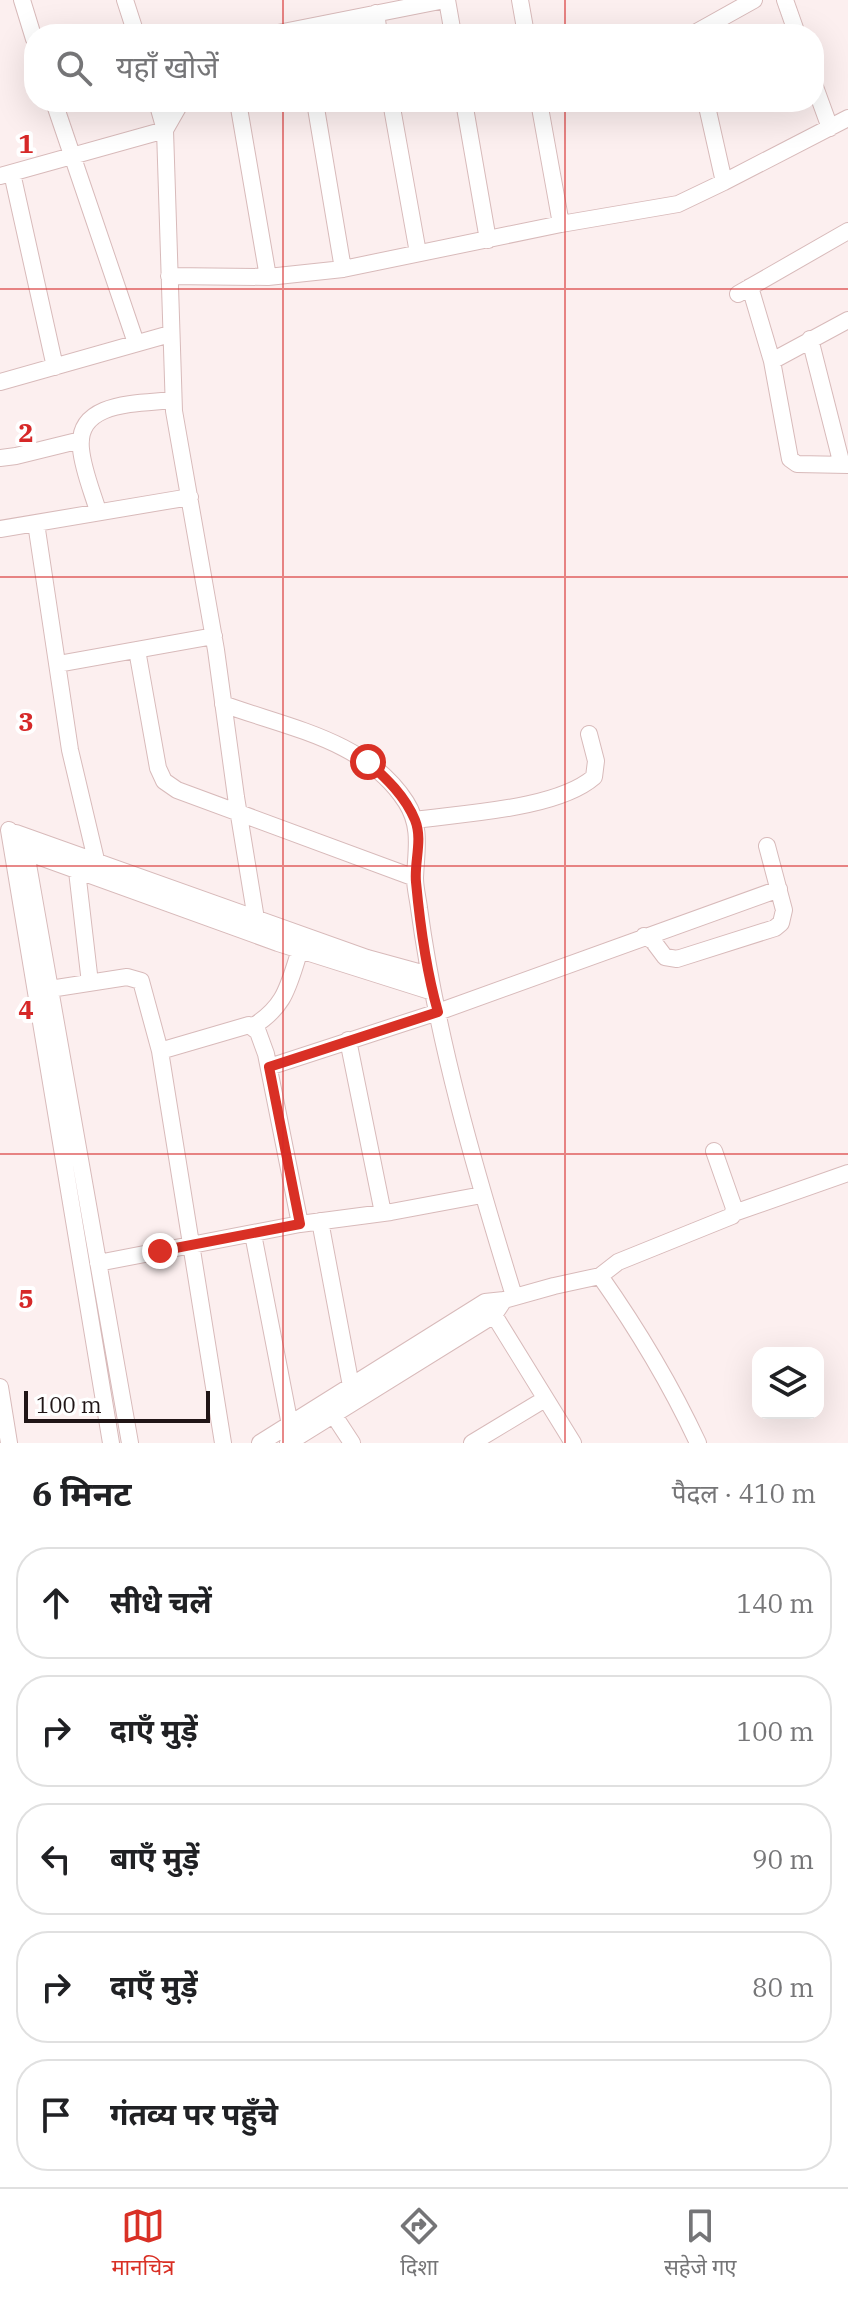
<!DOCTYPE html>
<html lang="hi">
<meta charset="utf-8">
<style>
body{margin:0;font-family:"IBM Plex Serif","Noto Sans Devanagari",serif;background:#f6f6f6;color:#202124}
.controls{position:absolute;right:24px;bottom:24px;display:grid;overflow:hidden;border-radius:16px;box-shadow:0 8px 32px #0002}
.controls button{width:72px;height:72px;display:grid;place-items:center;padding:0;border:0;border-bottom:2px solid #e0e0e0;background:#fff;color:#202124;font:40px sans-serif}
.scale{position:absolute;left:24px;bottom:20px;width:186px;box-sizing:border-box;padding-left:8px;border:4px solid #201516;border-top:0;font-size:22px;line-height:28px;white-space:nowrap;color:#201516;-webkit-text-stroke:6px #fff;paint-order:stroke}
.stop{position:absolute;width:24px;height:24px;margin:-18px;border:6px solid #d93025;border-radius:50%;background:#fff}
.stop.end{background:#d93025;border-color:#fff;box-shadow:0 2px 8px #0008}
.list{margin:0;padding:0;list-style:none}
h2{display:flex;justify-content:space-between;align-items:center;height:104px;margin:0;padding:0 32px;font-size:34px}
h2 small{font-size:26px;font-weight:400;color:#757577}
.list li{display:grid;grid-template-columns:52px 1fr auto;gap:24px;align-items:center;box-sizing:border-box;height:112px;margin:0 16px 16px;padding:0 16px;border:2px solid #e0e0e0;border-radius:32px}
.list b{display:block;font-size:30px;white-space:nowrap}
.list em{font-size:26px;font-style:normal;color:#757577}
.icon{flex:none;width:44px;height:44px;fill:none;stroke:currentColor;stroke-width:2;stroke-linecap:round;stroke-linejoin:round}
.map{position:relative;flex:none;width:848px;height:1443px;overflow:hidden}
.search{position:absolute;background:#fff;box-shadow:0 8px 32px #0002;left:24px;right:24px;top:24px;height:88px;display:flex;align-items:center;gap:20px;box-sizing:border-box;padding:0 28px;border-radius:32px;color:#757577;font-size:30px}
.sheet{height:744px;background:#fff}
nav{display:flex;justify-content:space-around;align-items:center;box-sizing:border-box;height:112px;border-top:2px solid #e0e0e0;background:#fff;font-size:22px;color:#757577}
nav a{display:grid;justify-items:center;gap:4px}
nav .on{color:#d93025}
.map>svg:first-child{display:block}
.lines{fill:none;stroke-linecap:round;stroke-linejoin:round}
.minor-casing{stroke:#d8baba;stroke-width:18}
.minor{stroke:#fff;stroke-width:16}
.route{stroke:#d93025;stroke-width:10}
.grid{fill:none;stroke:#d62828;stroke-width:2;stroke-opacity:0.55}
.grid-label{font-size:26px;text-anchor:middle;font-weight:bold;fill:#d62828;stroke:#fff;stroke-width:8;stroke-linejoin:round;paint-order:stroke}
</style>
<div class="map">
<svg width="848" height="1443" viewBox="0 0 848 1443">
<rect width="100%" height="100%" fill="#fcefef"/>
<g class="lines">
<defs>
<path id="minor" d="M 22,0 L 34,39
M 125,0 L 136,34
M 447,0 L 453,34
M 520,0 L 526,34
M 785,0 L 797,34
M 376,13 L 379,34
M 273,34 L 445,0
M 693,34 L 754,0
M 814,84 L 830,128
M 54,102 L 136,343
M 181,102 L 165,130 L 174,411 L 216,650 L 236,797 L 256,919
M 238,102 L 268,277
M 315,102 L 343,269
M 391,102 L 418,253
M 464,102 L 488,240
M 539,102 L 561,224
M 706,102 L 724,182 L 848,118
M 12,173 L 55,367
M 0,176 L 165,130 L 157,102
M 169,276 L 268,277 L 343,269 L 561,224 L 678,204 L 724,182
M 750,287 L 772,361 L 790,459 L 797,464 L 848,465
M 738,294 L 848,231
M 810,339 L 842,465
M 772,361 L 848,320
M 0,382 L 170,334
M 0,458 L 16,456 L 81,440
M 98,511 C 92,491 83,470 81,449 C 76,400 139,404 173,400
M 36,523 L 70,750 L 97,864
M 0,529 L 190,497
M 137,650 L 158,768 L 164,781 L 177,790 L 415,878
M 58,664 L 214,636
M 223,704 C 288,728 366,740 406,802 C 422,827 416,851 415,878 C 415,888 418,899 419,908 C 437,1040 475,1170 514,1296
M 415,820 C 465,813 557,809 594,777 L 596,761 L 589,734
M 9,830 L 111,1443
M 16,833 L 367,958 L 429,975
M 23,836 L 130,1443
M 18,849 L 278,943 L 433,992
M 77,871 L 90,983
M 644,936 L 653,941 L 665,957 L 677,959 L 775,928 L 781,923 L 784,910 L 767,846
M 50,989 L 127,977 L 141,981 L 160,1051 L 249,1025 L 258,1032 L 266,1054 L 300,1224
M 252,1027 C 286,1006 288,986 300,950
M 348,1040 L 383,1213
M 160,1051 L 223,1443
M 269,1067 L 438,1012 L 779,889
M 734,1213 L 848,1173
M 320,1221 L 351,1386
M 253,1234 L 290,1425
M 98,1263 L 300,1224 L 391,1212 L 482,1195
M 600,1276 C 638,1330 670,1383 698,1443
M 494,1315 L 573,1443
M 0,1387 L 9,1443
M 333,1414 L 352,1443
M 260,1443 L 485,1302 L 504,1300 L 554,1286 L 600,1276 L 618,1262 L 732,1216 L 734,1208 L 714,1151
M 288,1443 L 494,1315 L 504,1300
M 472,1443 L 545,1399"/>
</defs>
<use href="#minor" class="minor-casing"/>
<use href="#minor" class="minor"/>
</g>
<g class="lines">
<path class="route" d="M 160,1251 L 300,1224 L 269,1067 L 438,1012 C 426,970 420,925 416,882 C 414,862 423,840 415,820 C 405,796 387,779 368,762"/>
</g>
<path class="grid" d="M 283,0 L 283,34M 565,0 L 565,34M 283,102 L 283,1443M 565,102 L 565,1443M 0,289 L 848,289M 0,577 L 848,577M 0,866 L 848,866M 0,1154 L 848,1154"/>
<g class="grid-label">
<text x="26" y="153">1</text>
<text x="26" y="442">2</text>
<text x="26" y="731">3</text>
<text x="26" y="1019">4</text>
<text x="26" y="1308">5</text>
</g>
</svg>
<div class="controls">
<button><svg class="icon" aria-label="layers" viewBox="0 0 24 24"><path d="M12 4l9 5-9 5-9-5zM3 14l9 5 9-5"/></svg></button>
</div>
<div class="scale">100 m</div>
<div class="stop" style="left:368px;top:762px"></div>
<div class="stop end" style="left:160px;top:1251px"></div>
<div class="search"><svg class="icon" aria-label="search" viewBox="0 0 24 24"><circle cx="10" cy="10" r="6"/><path d="M15 15l6 6"/></svg>यहाँ खोजें</div>
</div>
<section class="sheet">
<h2>6 मिनट<small>पैदल · 410 m</small></h2>
<ul class="list">
<li><svg class="icon" aria-label="ahead" viewBox="0 0 24 24"><path d="M12 20V5M6 11l6-6 6 6"/></svg><div><b>सीधे चलें</b></div><em>140 m</em></li>
<li><svg class="icon" aria-label="right" viewBox="0 0 24 24"><path d="M7 20v-9h11M14 6l5 5-5 5"/></svg><div><b>दाएँ मुड़ें</b></div><em>100 m</em></li>
<li><svg class="icon" aria-label="left" viewBox="0 0 24 24"><path d="M17 20v-9H6M10 6l-5 5 5 5"/></svg><div><b>बाएँ मुड़ें</b></div><em>90 m</em></li>
<li><svg class="icon" aria-label="right" viewBox="0 0 24 24"><path d="M7 20v-9h11M14 6l5 5-5 5"/></svg><div><b>दाएँ मुड़ें</b></div><em>80 m</em></li>
<li><svg class="icon" aria-label="arrive" viewBox="0 0 24 24"><path d="M6 21V4h12l-3 4 3 4H6"/></svg><div><b>गंतव्य पर पहुँचे</b></div></li>
</ul>
</section>
<nav>
<a class="on"><svg class="icon" aria-label="map" viewBox="0 0 24 24"><path d="M3 6l6-2 6 2 6-2v14l-6 2-6-2-6 2zM9 4v14M15 6v14"/></svg>मानचित्र</a>
<a><svg class="icon" aria-label="directions" viewBox="0 0 24 24"><path d="M12 3l9 9-9 9-9-9zM9 14v-3h6M13 9l2 2-2 2"/></svg>दिशा</a>
<a><svg class="icon" aria-label="saved" viewBox="0 0 24 24"><path d="M7 4h10v16l-5-4-5 4z"/></svg>सहेजे गए</a>
</nav>
